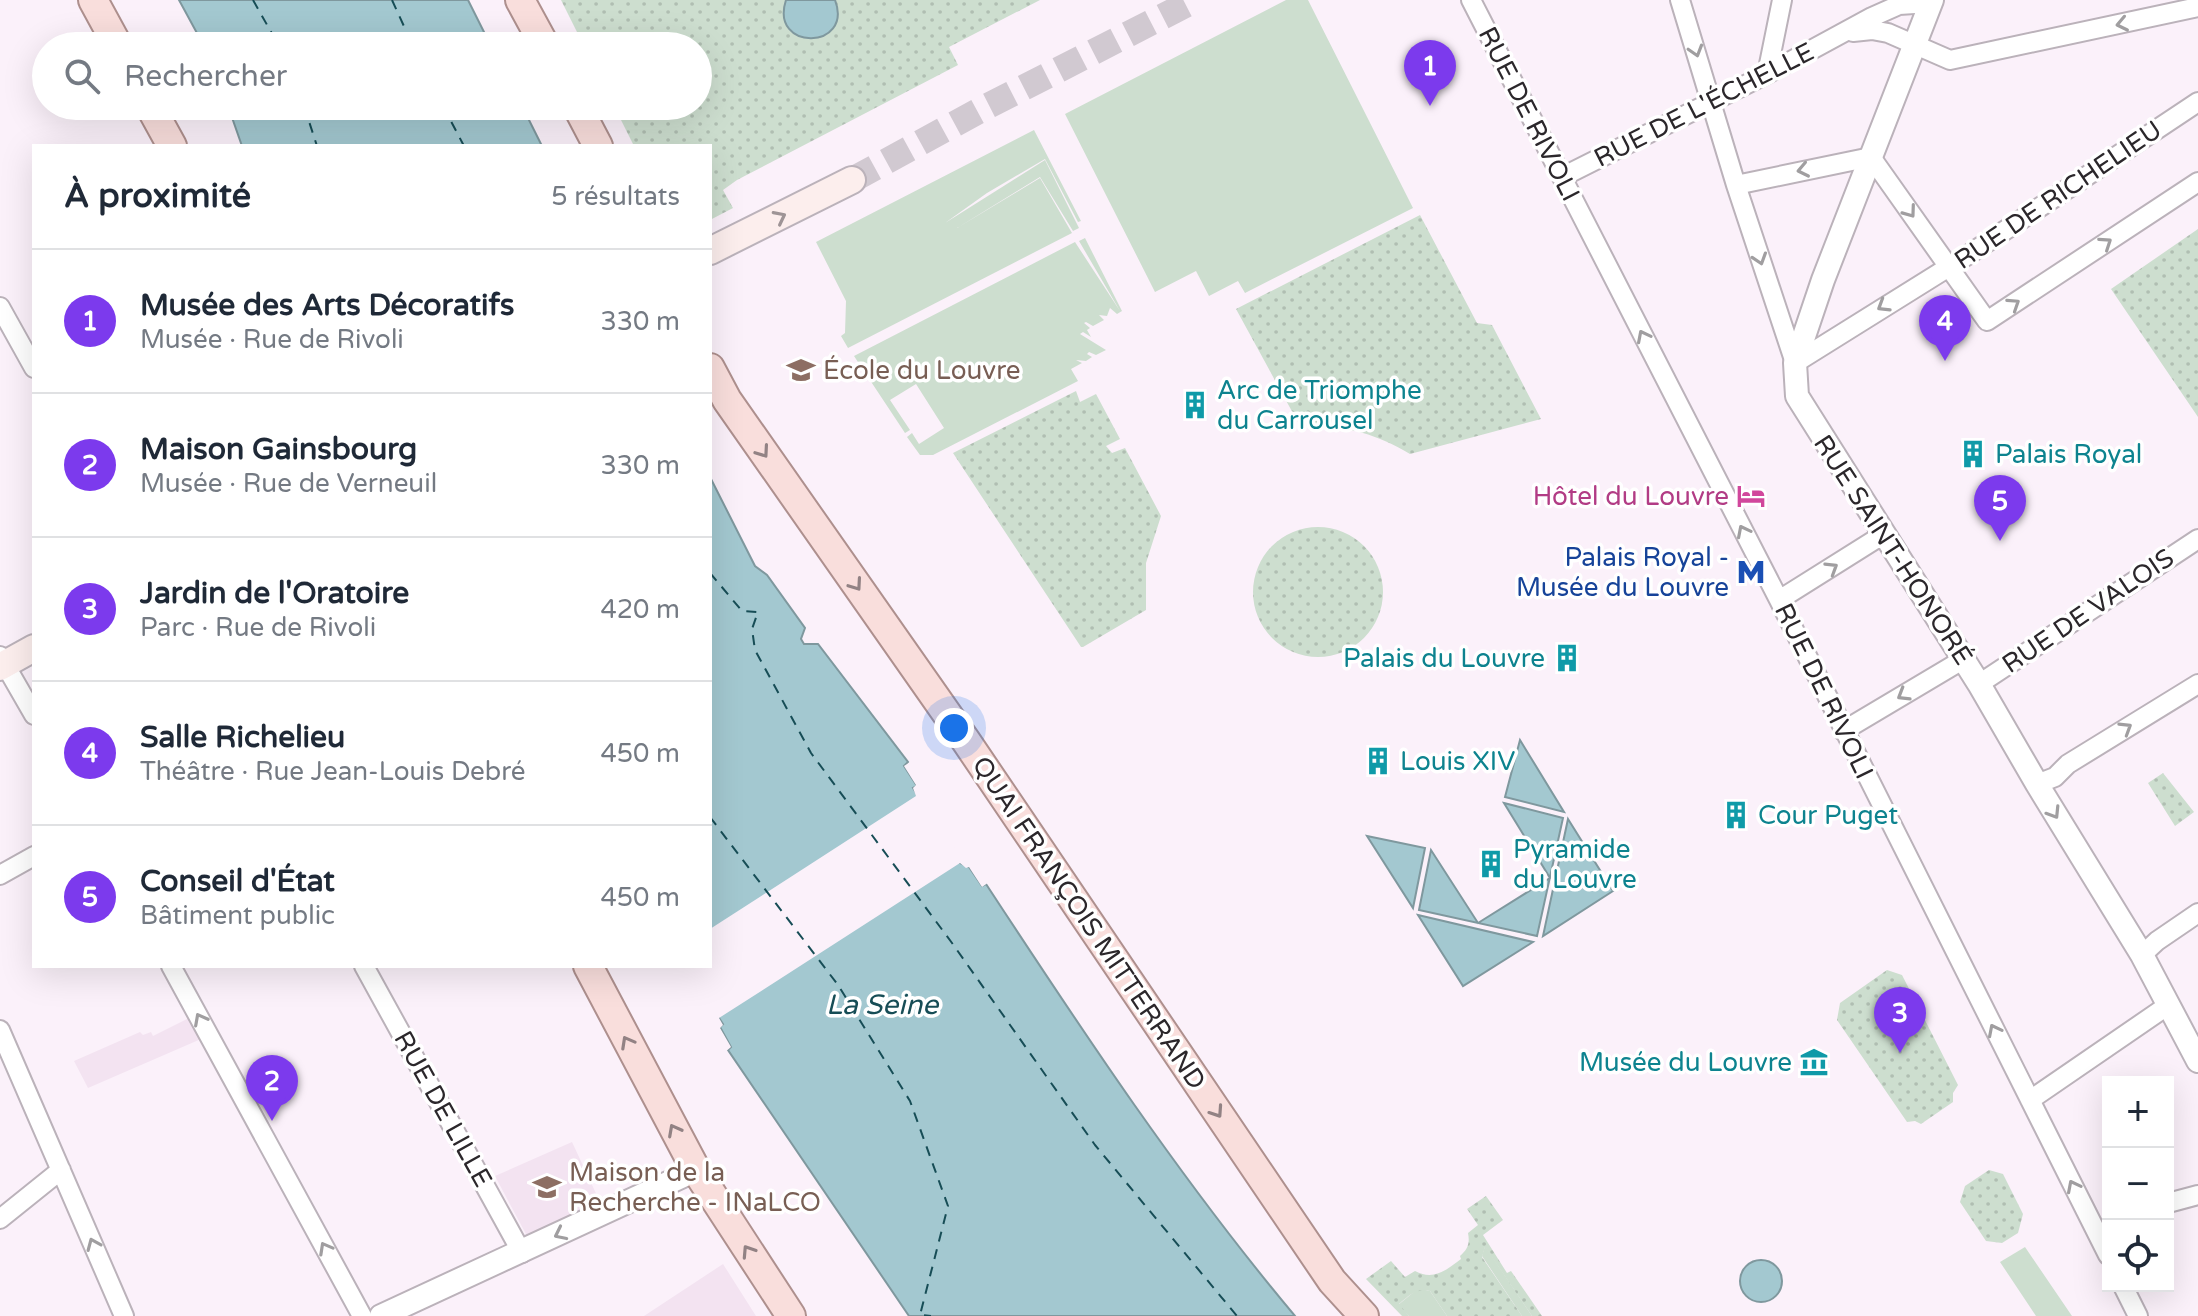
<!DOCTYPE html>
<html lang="fr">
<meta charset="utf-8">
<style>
body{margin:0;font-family:"Varela Round",sans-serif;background:#f6f6f7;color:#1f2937}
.controls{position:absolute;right:24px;bottom:24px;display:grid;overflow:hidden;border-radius:0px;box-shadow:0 8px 32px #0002}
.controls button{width:72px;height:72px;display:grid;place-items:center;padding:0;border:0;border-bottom:2px solid #e0e1e3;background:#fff;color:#1f2937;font:40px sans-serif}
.you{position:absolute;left:954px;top:728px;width:28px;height:28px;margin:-20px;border:6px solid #fff;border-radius:50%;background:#1a73e8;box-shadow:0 0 0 12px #1a73e833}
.badge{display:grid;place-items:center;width:52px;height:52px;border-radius:50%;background:#7c3aed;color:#fff;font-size:26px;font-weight:700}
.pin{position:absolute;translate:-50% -66px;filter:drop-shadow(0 2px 4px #0008)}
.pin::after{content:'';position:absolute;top:42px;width:28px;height:24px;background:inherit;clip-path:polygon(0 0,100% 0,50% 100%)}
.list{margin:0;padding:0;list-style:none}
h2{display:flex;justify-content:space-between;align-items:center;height:104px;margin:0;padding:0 32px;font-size:34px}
h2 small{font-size:26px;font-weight:400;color:#747a83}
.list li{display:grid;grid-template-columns:52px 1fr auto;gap:24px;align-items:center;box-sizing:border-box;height:144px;padding:0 32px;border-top:2px solid #e0e1e3}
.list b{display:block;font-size:30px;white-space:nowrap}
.list p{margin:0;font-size:26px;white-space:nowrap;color:#747a83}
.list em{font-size:26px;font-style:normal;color:#747a83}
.icon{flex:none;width:44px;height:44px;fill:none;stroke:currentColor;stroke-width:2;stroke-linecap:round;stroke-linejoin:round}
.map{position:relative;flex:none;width:2198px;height:1316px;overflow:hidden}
.search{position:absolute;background:#fff;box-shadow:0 8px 32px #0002;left:32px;top:32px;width:680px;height:88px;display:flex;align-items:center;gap:20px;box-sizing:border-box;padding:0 28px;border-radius:44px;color:#747a83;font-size:30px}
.panel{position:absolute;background:#fff;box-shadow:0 8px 32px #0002;left:32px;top:144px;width:680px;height:824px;border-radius:0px}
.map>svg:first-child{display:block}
.built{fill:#f3e3f1}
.grass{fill:#cddecf}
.park{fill:url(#park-dots)}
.water{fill:#a3c8d0;stroke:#7f989e;stroke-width:2}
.pier{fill:#fbf1fa}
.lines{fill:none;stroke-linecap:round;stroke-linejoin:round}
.ferry{stroke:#174d56;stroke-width:2;stroke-dasharray:10 8;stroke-linecap:butt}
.secondary-tunnel{stroke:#d1c9d1;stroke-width:26;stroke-dasharray:26 13;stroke-linecap:butt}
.minor-casing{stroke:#bbb2ba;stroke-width:22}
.tertiary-casing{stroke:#bbb2ba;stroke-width:26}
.secondary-casing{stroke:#bbb2ba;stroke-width:30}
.primary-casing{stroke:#ae908e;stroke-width:32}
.minor{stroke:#fff;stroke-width:18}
.tertiary{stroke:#fff;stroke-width:22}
.secondary{stroke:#fceeed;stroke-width:26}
.primary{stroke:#f9dedc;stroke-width:28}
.oneway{stroke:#a09ea0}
.oneway2{stroke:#9e9496}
.oneway3{stroke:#928284}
.labels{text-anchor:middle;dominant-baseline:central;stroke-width:7;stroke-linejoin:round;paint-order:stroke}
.street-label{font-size:26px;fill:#2b272b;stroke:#fff}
.education-label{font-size:26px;fill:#785e54;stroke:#fff;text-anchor:start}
.culture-label{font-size:26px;fill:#0d838f;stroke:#fff;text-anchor:start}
.hotel-label{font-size:26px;fill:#b23c85;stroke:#fff;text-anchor:end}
.transit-label{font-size:26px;fill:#164399;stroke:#fff;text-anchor:end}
.water-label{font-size:28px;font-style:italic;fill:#174d56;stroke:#fff}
</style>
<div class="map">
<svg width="2198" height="1316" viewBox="0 0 2198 1316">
<defs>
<pattern id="park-dots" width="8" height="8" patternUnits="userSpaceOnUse" patternTransform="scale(2)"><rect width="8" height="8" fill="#cddecf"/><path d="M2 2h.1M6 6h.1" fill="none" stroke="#b0beb2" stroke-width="1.8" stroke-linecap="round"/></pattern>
</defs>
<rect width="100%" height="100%" fill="#fbf1fa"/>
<path class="built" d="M 189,1018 L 201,1039 L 88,1088 L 74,1061 L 140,1032 L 143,1035 L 151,1032 L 153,1036 Z
M 572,1142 L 600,1202 L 527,1236 L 495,1176 Z
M 723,1264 L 756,1316 L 644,1316 Z"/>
<path class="grass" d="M 1286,0 L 1308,0 L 1413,208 L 1245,293 L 1238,281 L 1209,296 L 1196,271 L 1155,292 L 1065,114 Z
M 1034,130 L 1081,221 L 1078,222 L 1045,159 L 987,193 L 945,223 L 1045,160 L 1079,228 L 1073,231 L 1040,177 L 957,228 L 1040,178 L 1072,233 L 848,348 L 841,336 L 845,333 L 846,301 L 816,242 Z
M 1085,238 L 1122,311 L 1117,314 L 1110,308 L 1107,316 L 1099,315 L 1104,320 L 1093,326 L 1086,322 L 1084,323 L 1090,328 L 1087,330 L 1091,337 L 1083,332 L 1080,334 L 1106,350 L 1096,355 L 1089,352 L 1087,354 L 1092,357 L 1086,361 L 1076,360 L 1082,363 L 1071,369 L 1078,381 L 933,455 L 920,455 L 907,437 L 912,433 L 919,444 L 944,428 L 916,384 L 890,400 L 910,430 L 905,433 L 854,356 L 1075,242 L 1120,311 L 1079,241 Z
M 1485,1246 L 1532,1316 L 1522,1316 L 1482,1256 Z
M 2025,1247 L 2072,1316 L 2036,1316 L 2000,1262 Z
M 1421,1289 L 1430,1291 L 1447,1316 L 1409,1316 L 1398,1305 L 1415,1291 Z"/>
<path class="park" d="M 561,0 L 1040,0 L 949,47 L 958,65 L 737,180 L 723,190 L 733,208 L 710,220 L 710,146 L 634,146 L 614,106 L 698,106 L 698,46 L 584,46 Z
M 1420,215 L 1477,323 L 1492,325 L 1541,419 L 1410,454 C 1375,433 1341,424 1300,426 L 1236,309 Z
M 2198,229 L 2198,417 L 2111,289 Z
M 1076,391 L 1080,402 L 1096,394 L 1120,439 L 1106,446 L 1112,453 L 1125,448 L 1161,516 L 1146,563 L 1146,610 L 1083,647 L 1081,647 L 953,453 Z
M1253 592a65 65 0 1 1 130 0a65 65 0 1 1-130 0Z
M 2163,773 L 2194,812 L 2175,826 L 2148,783 Z
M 1887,970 L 1902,975 L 1958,1085 L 1953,1093 L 1953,1102 L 1921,1124 L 1915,1121 L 1907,1122 L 1837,1020 L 1840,1003 Z
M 1989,1170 L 2003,1174 L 2023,1214 L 2018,1233 L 2002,1243 L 1986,1241 L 1960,1202 L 1965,1186 Z
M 1486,1196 L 1503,1220 L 1483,1235 L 1507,1273 L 1511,1271 L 1542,1316 L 1532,1316 L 1485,1247 L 1482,1257 L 1522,1316 L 1447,1316 L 1430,1291 C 1416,1288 1409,1296 1399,1304 L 1409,1316 L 1402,1316 L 1366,1279 L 1391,1261 L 1405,1277 L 1415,1271 C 1434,1281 1446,1270 1461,1259 L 1460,1256 C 1468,1249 1470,1243 1468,1233 L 1478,1225 L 1467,1209 Z"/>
<path class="water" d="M 179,0 L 468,0 L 491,46 L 204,46 Z
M 786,0 L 835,0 C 854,50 769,52 786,0 Z
M 228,106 L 522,106 L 542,146 L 242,146 Z
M 710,477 L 755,566 L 767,575 L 805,628 L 801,639 L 804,644 L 818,644 L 908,762 L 904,766 L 917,786 L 913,788 L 960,863 L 969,867 L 982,886 L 986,884 C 1083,1032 1181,1180 1295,1316 L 909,1316 L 728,1050 L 731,1047 L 720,1027 L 723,1024 L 685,966 L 710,966 Z
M 1520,740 L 1564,812 L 1505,797 Z
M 1504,803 L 1563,818 L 1537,936 L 1419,910 L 1431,850 L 1478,923 L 1550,878 Z
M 1568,819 L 1613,891 L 1543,936 Z
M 1367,836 L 1425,848 L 1413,908 Z
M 1418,915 L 1533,942 L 1463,986 Z
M1740 1281a21 21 0 1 1 42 0a21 21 0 1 1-42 0Z"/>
<path class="pier" d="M 912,761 L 909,766 L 920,784 L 920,794 L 963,861 L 971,864 L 983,881 L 989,882 L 982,887 L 969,867 L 966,868 L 960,863 L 755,995 L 719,1018 L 723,1025 L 720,1028 L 731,1047 L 725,1052 L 726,1047 L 716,1028 L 718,1024 L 681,966 L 710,966 L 710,929 L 916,796 L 913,788 L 916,785 L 904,766 Z"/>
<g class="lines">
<path class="ferry" d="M 253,0 L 279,46
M 392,0 L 413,46
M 304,106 L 317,146
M 443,106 L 464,146
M 710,573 L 742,611 L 758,612 L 752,629 L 755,650 L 811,753 L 952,943 L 1095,1145 L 1237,1316
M 710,817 L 838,985 L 910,1101 L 948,1206 L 920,1315 L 931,1316"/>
<path class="secondary-tunnel" d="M 852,180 L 984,108 L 1195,0"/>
<defs>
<path id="minor" d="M 1471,0 L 1779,600 L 2108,1255
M 1680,0 L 1736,185 L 1795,363 L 1968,255 L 2198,102
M 1853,32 L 1872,30 L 1888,33 L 1950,60 L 2198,7
M 1767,74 L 1782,0
M 1562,177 L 1767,74 L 1872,17 L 1899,5 L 1930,3
M 1736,185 L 1871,157 L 1987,321 L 2198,182
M 0,307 L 34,368
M 1779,600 L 1884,534
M 0,656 L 34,715
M 1979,684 L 2198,539
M 1843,731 L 1964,659
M 2037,784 L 2055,777 L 2068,764 L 2198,684
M 0,875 L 34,856
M 2142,955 L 2157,941 L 2198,913
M 171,966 L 362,1316
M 364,966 L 522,1253
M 0,1030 L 124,1316
M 2030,1100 L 2167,1006
M 2168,1203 L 2198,1195
M 0,1219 L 61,1170
M 2123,1286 L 2138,1316"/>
<path id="tertiary" d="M 1932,0 L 1823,280 L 1795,363 L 1797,396 L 1979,684 L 2037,784 L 2142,955 L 2198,1061
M 381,1316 L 696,1170"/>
<path id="secondary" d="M 710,251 L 852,180
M 0,667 L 34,648"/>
<path id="primary" d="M 93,0 L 118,46
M 520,0 L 545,46
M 150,106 L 172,146
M 577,106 L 598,146
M 710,368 L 727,400 L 966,741 L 1332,1281 L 1364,1316
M 588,966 L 696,1170 L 791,1316"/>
</defs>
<use href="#minor" class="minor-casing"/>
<use href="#tertiary" class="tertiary-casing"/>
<use href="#secondary" class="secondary-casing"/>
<use href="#primary" class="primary-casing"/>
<use href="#minor" class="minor"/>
<use href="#tertiary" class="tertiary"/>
<use href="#secondary" class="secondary"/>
<use href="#primary" class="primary"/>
</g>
<defs><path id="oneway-chevron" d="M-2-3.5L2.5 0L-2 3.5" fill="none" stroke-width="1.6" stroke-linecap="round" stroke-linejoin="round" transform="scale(2)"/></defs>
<g class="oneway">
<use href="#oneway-chevron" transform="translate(2122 24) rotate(168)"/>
<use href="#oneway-chevron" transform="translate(1696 51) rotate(73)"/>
<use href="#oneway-chevron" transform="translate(1803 170) rotate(168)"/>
<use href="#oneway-chevron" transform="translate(1910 212) rotate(54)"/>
<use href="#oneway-chevron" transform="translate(2106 243) rotate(-34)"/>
<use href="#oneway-chevron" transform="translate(1760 259) rotate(72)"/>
<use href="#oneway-chevron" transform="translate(2014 304) rotate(-33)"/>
<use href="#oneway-chevron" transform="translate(1883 306) rotate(148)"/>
<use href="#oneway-chevron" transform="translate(1643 336) rotate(-117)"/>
<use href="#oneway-chevron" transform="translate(1743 531) rotate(-117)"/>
<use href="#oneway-chevron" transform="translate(1832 568) rotate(-32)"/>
<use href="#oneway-chevron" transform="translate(1903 695) rotate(149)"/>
<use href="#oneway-chevron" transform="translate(2126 728) rotate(-32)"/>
<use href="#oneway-chevron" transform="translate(2054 813) rotate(58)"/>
<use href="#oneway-chevron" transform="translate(200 1019) rotate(-118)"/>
<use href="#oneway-chevron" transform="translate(1994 1030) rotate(-117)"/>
<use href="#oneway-chevron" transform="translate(2073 1186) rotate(-117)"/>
<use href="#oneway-chevron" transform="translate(560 1234) rotate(154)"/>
<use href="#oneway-chevron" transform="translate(93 1244) rotate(-113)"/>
<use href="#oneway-chevron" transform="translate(325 1248) rotate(-119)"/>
</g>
<use class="oneway2" href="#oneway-chevron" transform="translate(780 217) rotate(-27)"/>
<g class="oneway3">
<use href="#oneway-chevron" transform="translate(763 452) rotate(55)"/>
<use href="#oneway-chevron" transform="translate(856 585) rotate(55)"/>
<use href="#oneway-chevron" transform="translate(627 1042) rotate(-119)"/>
<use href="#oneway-chevron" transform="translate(1217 1112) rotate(56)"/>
<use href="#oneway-chevron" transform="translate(674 1130) rotate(-118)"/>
<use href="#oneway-chevron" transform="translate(748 1251) rotate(-123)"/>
</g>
<defs>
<symbol id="university-bare" viewBox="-9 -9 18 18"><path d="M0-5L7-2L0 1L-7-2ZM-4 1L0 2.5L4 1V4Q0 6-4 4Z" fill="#8d6e63" stroke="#fff" stroke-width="2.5" paint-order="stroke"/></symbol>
<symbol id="building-bare" viewBox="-9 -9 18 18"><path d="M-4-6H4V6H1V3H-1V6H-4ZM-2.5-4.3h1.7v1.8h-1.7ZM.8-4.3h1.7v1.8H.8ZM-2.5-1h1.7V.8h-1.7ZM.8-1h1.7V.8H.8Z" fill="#0f9aa8" stroke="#fff" stroke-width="2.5" paint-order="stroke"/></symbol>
<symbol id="hotel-bare" viewBox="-9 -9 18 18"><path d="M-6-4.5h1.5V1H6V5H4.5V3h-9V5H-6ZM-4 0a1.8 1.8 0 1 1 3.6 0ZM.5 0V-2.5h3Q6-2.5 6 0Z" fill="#d1479c" stroke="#fff" stroke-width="2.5" paint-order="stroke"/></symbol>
<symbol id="metro-bare" viewBox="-9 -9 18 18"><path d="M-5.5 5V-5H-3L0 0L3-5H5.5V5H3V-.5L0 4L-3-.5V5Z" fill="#1a4fb4" stroke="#fff" stroke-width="2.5" paint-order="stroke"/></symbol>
<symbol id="museum-bare" viewBox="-9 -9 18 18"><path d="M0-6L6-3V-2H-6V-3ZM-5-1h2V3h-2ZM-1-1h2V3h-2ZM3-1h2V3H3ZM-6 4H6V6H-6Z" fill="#0f9aa8" stroke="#fff" stroke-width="2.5" paint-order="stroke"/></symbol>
</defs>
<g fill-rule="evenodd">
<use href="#university-bare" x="781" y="350" width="40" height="40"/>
<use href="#building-bare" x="1175" y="385" width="40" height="40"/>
<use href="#building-bare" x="1953" y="434" width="40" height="40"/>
<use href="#hotel-bare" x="1731" y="476" width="40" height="40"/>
<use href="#metro-bare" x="1731" y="552" width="40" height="40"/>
<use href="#building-bare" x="1547" y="638" width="40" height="40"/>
<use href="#building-bare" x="1358" y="741" width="40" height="40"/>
<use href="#building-bare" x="1716" y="795" width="40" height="40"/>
<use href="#building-bare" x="1471" y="844" width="40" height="40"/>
<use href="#museum-bare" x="1794" y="1042" width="40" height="40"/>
<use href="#university-bare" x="527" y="1167" width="40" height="40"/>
</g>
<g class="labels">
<g class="street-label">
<text transform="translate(1704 105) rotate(-27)">RUE DE L'ÉCHELLE</text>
<text transform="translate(1529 114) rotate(63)">RUE DE RIVOLI</text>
<text transform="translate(2058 195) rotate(-34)">RUE DE RICHELIEU</text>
<text transform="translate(1893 550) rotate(57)">RUE SAINT-HONORÉ</text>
<text transform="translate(2088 611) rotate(-34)">RUE DE VALOIS</text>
<text transform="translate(1824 691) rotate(64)">RUE DE RIVOLI</text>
<text transform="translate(1089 923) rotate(56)">QUAI FRANÇOIS MITTERRAND</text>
<text transform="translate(443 1109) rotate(61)">RUE DE LILLE</text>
</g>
<g class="education-label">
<text x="823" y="370">École du Louvre</text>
<text x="569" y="1172">Maison de la<tspan x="569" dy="30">Recherche - INaLCO</tspan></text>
</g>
<g class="culture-label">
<text x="1217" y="390">Arc de Triomphe<tspan x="1217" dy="30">du Carrousel</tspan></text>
<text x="1995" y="454">Palais Royal</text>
<text x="1545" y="658" text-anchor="end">Palais du Louvre</text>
<text x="1400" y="761">Louis XIV</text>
<text x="1758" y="815">Cour Puget</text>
<text x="1513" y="849">Pyramide<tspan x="1513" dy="30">du Louvre</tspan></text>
<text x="1792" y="1062" text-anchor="end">Musée du Louvre</text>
</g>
<g class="hotel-label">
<text x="1729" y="496">Hôtel du Louvre</text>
</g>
<g class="transit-label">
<text x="1729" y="557">Palais Royal -<tspan x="1729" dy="30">Musée du Louvre</tspan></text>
</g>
<g class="water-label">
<text x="882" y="1005">La Seine</text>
</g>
</g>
</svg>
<div class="controls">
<button>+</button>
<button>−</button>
<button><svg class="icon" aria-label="locate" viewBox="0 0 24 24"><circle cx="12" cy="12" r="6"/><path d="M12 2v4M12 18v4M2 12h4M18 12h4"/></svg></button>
</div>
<div class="you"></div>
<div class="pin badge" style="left:1430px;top:106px">1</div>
<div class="pin badge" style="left:272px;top:1121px">2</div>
<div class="pin badge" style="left:1900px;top:1053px">3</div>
<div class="pin badge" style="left:1945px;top:361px">4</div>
<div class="pin badge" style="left:2000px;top:541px">5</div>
<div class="search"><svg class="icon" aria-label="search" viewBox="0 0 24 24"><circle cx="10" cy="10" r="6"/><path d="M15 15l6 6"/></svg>Rechercher</div>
<section class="panel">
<h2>À proximité<small>5 résultats</small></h2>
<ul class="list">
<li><span class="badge">1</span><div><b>Musée des Arts Décoratifs</b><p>Musée · Rue de Rivoli</p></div><em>330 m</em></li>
<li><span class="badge">2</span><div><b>Maison Gainsbourg</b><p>Musée · Rue de Verneuil</p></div><em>330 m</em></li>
<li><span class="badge">3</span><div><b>Jardin de l'Oratoire</b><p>Parc · Rue de Rivoli</p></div><em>420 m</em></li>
<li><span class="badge">4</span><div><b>Salle Richelieu</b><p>Théâtre · Rue Jean-Louis Debré</p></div><em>450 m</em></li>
<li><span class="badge">5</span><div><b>Conseil d'État</b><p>Bâtiment public</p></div><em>450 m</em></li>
</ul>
</section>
</div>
